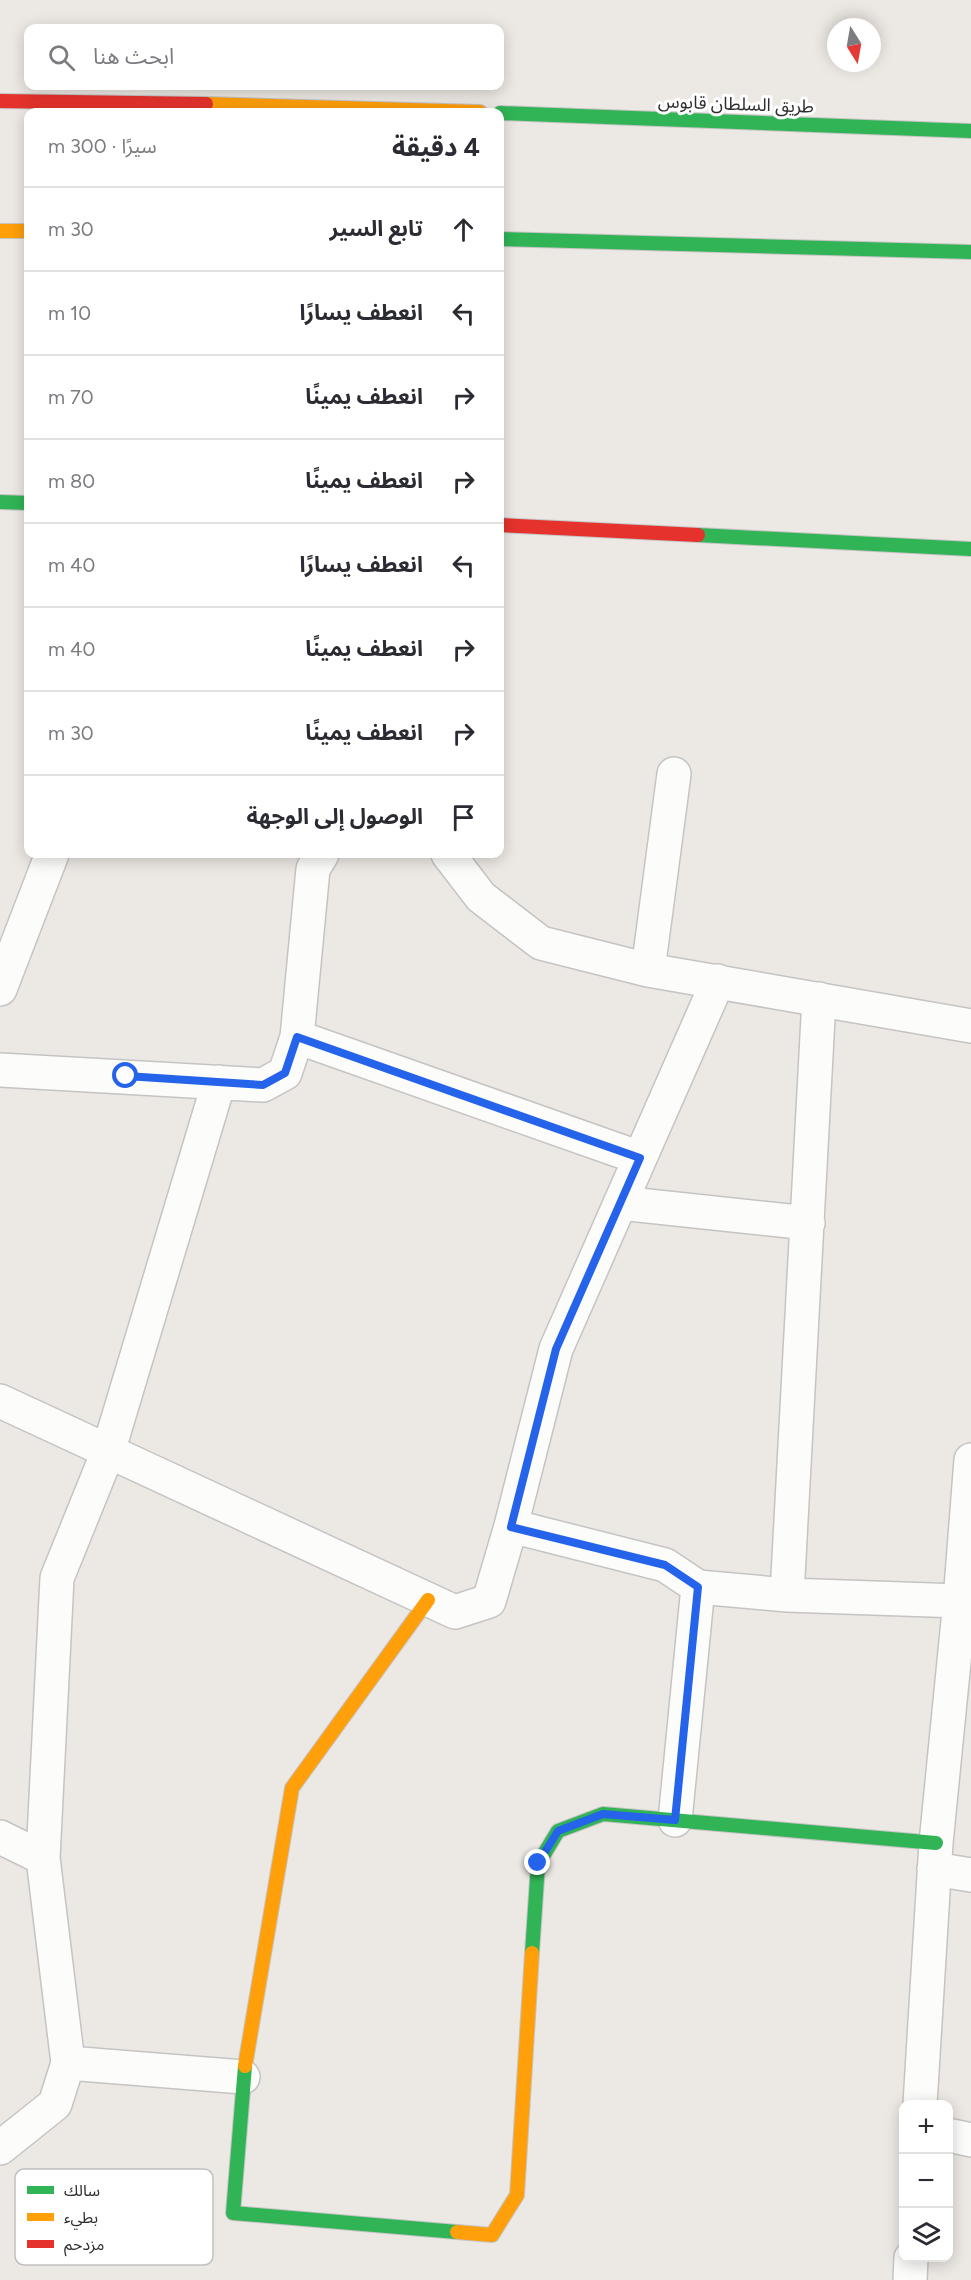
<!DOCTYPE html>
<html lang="ar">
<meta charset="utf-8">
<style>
body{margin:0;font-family:Figtree,"Noto Sans Arabic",sans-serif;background:#f2f2f3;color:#2b2b33;direction:rtl}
.controls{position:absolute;right:18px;bottom:18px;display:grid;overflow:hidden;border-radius:12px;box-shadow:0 3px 15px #0003}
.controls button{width:54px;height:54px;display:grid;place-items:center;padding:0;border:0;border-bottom:2px solid #e1e1e2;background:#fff;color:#2b2b33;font:30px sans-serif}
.compass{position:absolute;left:827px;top:18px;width:54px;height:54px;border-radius:50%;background:#fff;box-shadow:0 3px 15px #0003;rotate:169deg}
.stop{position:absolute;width:18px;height:18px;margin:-14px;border:4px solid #2563eb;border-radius:50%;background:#fff}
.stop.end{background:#2563eb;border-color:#fff;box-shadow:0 2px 6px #0008}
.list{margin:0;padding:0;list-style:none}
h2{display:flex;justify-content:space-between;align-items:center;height:78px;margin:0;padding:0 24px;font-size:26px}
h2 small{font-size:20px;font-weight:400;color:#7c7c81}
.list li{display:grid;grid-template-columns:39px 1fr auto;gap:18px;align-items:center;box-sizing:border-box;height:84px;padding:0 24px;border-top:2px solid #e1e1e2}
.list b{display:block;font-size:22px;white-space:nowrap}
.list em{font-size:20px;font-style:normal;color:#7c7c81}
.icon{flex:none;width:33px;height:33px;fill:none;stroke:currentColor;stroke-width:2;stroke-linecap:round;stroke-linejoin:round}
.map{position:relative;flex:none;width:971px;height:2280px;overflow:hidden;direction:ltr}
.search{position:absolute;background:#fff;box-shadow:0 3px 15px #0003;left:24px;top:24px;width:480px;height:66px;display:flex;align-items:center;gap:15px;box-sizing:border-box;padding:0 21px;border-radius:12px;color:#7c7c81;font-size:22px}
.panel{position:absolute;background:#fff;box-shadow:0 3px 15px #0003;left:24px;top:108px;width:480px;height:750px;border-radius:12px;direction:rtl}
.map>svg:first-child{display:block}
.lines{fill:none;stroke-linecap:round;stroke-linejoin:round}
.street-casing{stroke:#c5c4c5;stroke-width:36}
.fast-casing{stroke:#c5c4c5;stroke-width:16}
.slow-casing{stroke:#c5c4c5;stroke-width:16}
.jam-casing{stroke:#c5c4c5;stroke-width:16}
.street{stroke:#fcfcfb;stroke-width:33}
.fast{stroke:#30b455;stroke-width:14}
.slow{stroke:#ff9f0a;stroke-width:14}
.jam{stroke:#e5322d;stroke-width:14}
.route{stroke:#2563eb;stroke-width:8}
.labels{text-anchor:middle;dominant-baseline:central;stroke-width:6;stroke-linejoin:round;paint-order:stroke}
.street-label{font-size:18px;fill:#2e2e2e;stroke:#fff}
.key{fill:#fff;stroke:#c0c0c0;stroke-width:1.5}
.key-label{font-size:16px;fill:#2e2e2e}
</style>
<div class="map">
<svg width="971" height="2280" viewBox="0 0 971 2280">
<rect width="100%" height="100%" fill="#ece8e4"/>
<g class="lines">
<defs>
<path id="street" d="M 448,854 L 481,897 L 541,943 L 648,970 L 971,1026
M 648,970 L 674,774
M 0,989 L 52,854
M 297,1037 L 640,1158
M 0,1070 L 263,1085 L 285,1073 L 297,1037 L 313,869 L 322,854
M 620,1203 L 808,1223
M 0,1401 L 455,1612 L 489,1601 L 511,1526 L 556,1349 L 718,981
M 511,1526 L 665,1565 L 698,1587 L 675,1820
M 698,1587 L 787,1595 L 960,1601
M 787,1595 L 819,999
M 0,1837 L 43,1858
M 934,1869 L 971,1875
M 68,2063 L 243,2077
M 920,2104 L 936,1843 L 960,1601 L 971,1460
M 948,2135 L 971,2140
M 0,2148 L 55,2104 L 68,2063 L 43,1858 L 57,1578 L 108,1452 L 219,1082
M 910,2280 L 911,2258"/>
<path id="fast" d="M 500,113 L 971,131
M 500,239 L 971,252
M 0,502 L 28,503
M 698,535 L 971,549
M 532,1953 L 538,1864 L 558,1831 L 603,1814 L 936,1843
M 245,2066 L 233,2213 L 457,2232"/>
<path id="slow" d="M 206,104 L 480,112
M 0,231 L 28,231
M 245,2066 L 292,1788 L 428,1600
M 457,2232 L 492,2235 L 517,2195 L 532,1953"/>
<path id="jam" d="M 0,101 L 206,104
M 500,525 L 698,535"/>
</defs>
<use href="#street" class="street-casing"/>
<use href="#fast" class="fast-casing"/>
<use href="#slow" class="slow-casing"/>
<use href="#jam" class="jam-casing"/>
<use href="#street" class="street"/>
<use href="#fast" class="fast"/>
<use href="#slow" class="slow"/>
<use href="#jam" class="jam"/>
</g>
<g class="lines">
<path class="route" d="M 126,1076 L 263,1085 L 285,1073 L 297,1037 L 640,1158 L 556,1349 L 511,1527 L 665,1565 L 698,1587 L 675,1820 L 603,1814 L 558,1831 L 538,1863"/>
</g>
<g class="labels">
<g class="street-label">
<text transform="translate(736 104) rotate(2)">طريق السلطان قابوس</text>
</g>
</g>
<rect x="15" y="2169" width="198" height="96" rx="9" class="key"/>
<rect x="27" y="2186" width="27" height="8" fill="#30b455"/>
<rect x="27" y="2213" width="27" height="8" fill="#ff9f0a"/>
<rect x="27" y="2240" width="27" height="8" fill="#e5322d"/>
<g class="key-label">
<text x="64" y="2196">سالك</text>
<text x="64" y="2223">بطيء</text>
<text x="64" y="2250">مزدحم</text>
</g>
</svg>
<div class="controls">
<button>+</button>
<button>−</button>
<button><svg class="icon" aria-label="layers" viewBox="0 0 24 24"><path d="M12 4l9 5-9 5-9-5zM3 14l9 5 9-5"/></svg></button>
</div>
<svg class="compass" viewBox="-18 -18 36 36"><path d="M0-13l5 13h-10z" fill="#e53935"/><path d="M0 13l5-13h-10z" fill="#7c7c81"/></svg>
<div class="stop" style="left:126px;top:1076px"></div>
<div class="stop end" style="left:538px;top:1863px"></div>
<div class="search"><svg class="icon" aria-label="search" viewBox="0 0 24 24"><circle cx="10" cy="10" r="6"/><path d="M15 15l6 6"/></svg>ابحث هنا</div>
<section class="panel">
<h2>4 دقيقة<small>سيرًا · 300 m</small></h2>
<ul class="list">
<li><svg class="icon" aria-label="ahead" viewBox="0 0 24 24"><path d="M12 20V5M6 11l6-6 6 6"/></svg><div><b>تابع السير</b></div><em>30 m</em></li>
<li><svg class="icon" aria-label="left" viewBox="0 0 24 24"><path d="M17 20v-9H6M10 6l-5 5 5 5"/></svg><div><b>انعطف يسارًا</b></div><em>10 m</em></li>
<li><svg class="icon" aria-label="right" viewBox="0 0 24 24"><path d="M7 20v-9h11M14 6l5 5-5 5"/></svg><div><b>انعطف يمينًا</b></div><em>70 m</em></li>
<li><svg class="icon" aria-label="right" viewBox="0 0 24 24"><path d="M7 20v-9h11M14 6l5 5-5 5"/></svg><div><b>انعطف يمينًا</b></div><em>80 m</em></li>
<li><svg class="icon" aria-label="left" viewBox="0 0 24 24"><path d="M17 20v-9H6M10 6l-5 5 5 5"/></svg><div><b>انعطف يسارًا</b></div><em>40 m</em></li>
<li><svg class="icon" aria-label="right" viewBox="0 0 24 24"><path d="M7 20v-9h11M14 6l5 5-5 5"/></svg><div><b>انعطف يمينًا</b></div><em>40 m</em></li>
<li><svg class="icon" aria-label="right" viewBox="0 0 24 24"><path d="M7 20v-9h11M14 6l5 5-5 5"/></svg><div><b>انعطف يمينًا</b></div><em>30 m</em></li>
<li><svg class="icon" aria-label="arrive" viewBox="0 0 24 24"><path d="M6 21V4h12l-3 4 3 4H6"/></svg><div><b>الوصول إلى الوجهة</b></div></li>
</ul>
</section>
</div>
